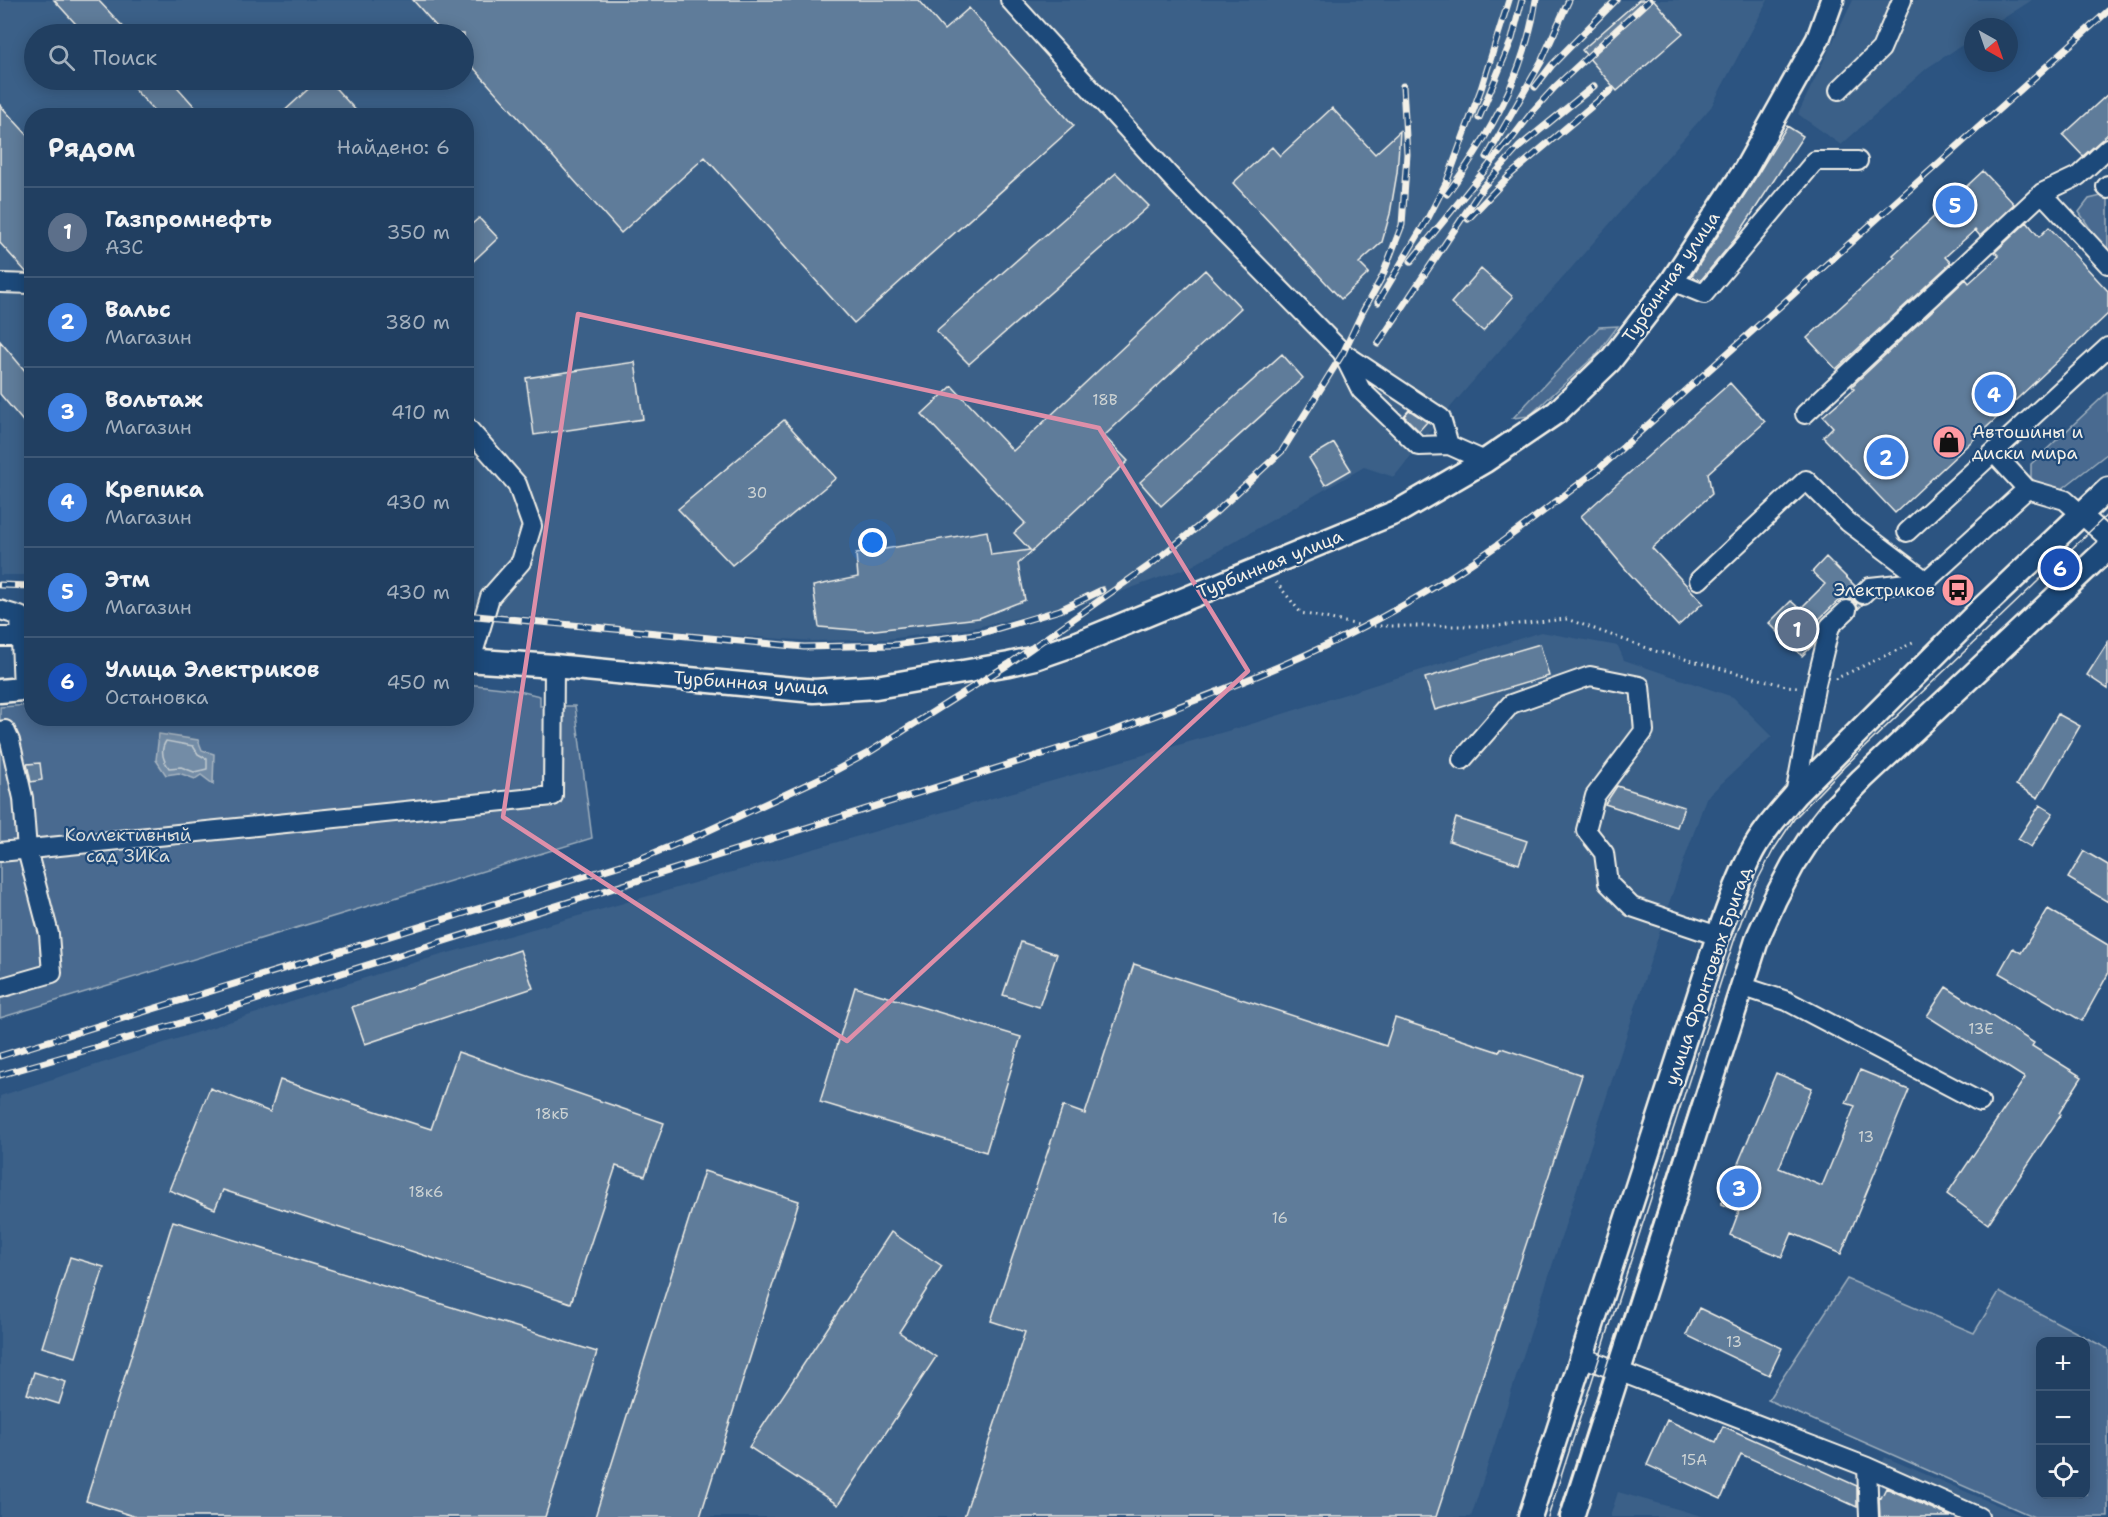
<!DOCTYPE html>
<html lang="ru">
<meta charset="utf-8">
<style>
body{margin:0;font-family:"Shantell Sans",sans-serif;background:#294667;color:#f1f3f6}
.controls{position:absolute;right:18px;bottom:18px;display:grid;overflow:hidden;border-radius:12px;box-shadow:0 3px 15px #0003}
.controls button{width:54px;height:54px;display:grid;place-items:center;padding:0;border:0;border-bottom:2px solid #3e5876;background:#213f61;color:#f1f3f6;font:30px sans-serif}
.compass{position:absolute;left:1964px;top:18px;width:54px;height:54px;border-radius:50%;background:#213f61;box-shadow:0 3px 15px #0003;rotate:140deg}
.you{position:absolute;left:873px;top:543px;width:21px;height:21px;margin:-15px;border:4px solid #fff;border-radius:50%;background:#1a73e8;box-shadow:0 0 0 9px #1a73e833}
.badge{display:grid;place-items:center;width:39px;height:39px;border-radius:50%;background:#8bbbb9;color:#fff;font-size:20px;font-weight:700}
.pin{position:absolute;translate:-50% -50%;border:3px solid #fff;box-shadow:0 2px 6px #0006}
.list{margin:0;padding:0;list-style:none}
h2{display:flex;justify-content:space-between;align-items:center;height:78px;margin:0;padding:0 24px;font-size:26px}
h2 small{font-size:20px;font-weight:400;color:#a2afbd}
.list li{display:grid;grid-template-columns:39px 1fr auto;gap:18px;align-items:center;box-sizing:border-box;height:90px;padding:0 24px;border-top:2px solid #3e5876}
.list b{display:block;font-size:22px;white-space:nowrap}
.list p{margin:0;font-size:20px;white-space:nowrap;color:#a2afbd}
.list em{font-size:20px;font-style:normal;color:#a2afbd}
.icon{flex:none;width:33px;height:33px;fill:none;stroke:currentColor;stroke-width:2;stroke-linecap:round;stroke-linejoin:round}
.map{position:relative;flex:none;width:2108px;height:1517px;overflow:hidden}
.search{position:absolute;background:#213f61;box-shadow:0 3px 15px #0003;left:24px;top:24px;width:450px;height:66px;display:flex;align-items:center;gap:15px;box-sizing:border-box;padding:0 21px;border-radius:33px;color:#a2afbd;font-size:22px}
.panel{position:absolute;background:#213f61;box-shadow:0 3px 15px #0003;left:24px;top:108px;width:450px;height:618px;border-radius:24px}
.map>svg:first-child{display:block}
.built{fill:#3b6088;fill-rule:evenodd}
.green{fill:#496b90;stroke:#9eaebc;stroke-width:1.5;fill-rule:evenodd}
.water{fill:#738ca6;stroke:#a7b4c0;stroke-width:1.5}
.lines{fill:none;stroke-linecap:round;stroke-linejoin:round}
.shore{stroke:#c0c9ce;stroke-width:1.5}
.building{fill:#5e7b9a;stroke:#f4f1e8;stroke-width:1.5}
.minor-casing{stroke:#f4f1e8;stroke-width:22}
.major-casing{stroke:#f4f1e8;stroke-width:27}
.path{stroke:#f4f1e8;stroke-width:3;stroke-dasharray:1.5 4.5;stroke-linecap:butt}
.minor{stroke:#1f4a7a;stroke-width:18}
.major{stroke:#1f4a7a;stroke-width:22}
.tram{stroke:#f4f1e8;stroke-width:1.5}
.rail-casing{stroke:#f4f1e8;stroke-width:7}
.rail{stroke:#1f4a7a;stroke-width:4.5;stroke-dasharray:14;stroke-linecap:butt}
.marked{fill:none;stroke:#de8fa9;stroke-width:4.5;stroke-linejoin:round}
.labels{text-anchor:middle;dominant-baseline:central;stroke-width:4.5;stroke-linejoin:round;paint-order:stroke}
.number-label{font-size:15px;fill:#ced4d4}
.street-label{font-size:18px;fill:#f4f1e8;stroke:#1f4a7a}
.poi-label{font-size:18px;fill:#f4f1e8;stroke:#1f4a7a;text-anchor:start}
.park-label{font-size:18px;fill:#dadddb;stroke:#1f4a7a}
</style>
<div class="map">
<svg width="2108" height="1517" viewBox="0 0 2108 1517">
<rect width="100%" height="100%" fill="#2c5481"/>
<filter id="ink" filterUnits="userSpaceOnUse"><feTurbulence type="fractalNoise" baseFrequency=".0167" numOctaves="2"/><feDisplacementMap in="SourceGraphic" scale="12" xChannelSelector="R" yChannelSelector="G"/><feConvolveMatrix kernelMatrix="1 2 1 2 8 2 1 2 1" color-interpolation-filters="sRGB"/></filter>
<g filter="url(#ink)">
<path class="built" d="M 0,0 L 1768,0 L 1711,107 L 1441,418 L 1394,477 L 1364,467 L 1192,566 L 1098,600 L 972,628 L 888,639 L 813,641 L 627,628 L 531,616 L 467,611 L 466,116 L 32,116 L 31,575 L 0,575 ZM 34,34 L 464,34 L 464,80 L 34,80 Z
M 1853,0 L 2032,0 L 1990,27 L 1973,27 L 1973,38 L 1927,68 L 1841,145 L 1798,114 Z
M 1541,632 L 1618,646 L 1624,660 L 1733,697 L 1772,736 L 1706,798 L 1670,900 L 1471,1517 L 0,1517 L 0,1096 L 399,967 L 1245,726 Z
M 1885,1457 L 2025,1517 L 1858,1517 Z
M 1618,1492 L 1705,1517 L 1610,1517 Z"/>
<path class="green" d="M 2105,195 L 2108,199 L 2108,255 L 2079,212 L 2089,199 Z
M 1618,326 L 1597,354 L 1529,416 L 1513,418 L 1599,327 Z
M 2108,392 L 2108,453 L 2058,492 L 2045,488 L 2031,478 L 2031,464 Z
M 467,684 L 511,689 L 540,696 L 540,706 L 575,706 L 592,838 L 0,1018 L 0,707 L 31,705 L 32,718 L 466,718 Z
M 1847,1279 L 1974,1333 L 1999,1292 L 2108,1349 L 2108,1517 L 2034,1517 L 1768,1400 ZM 2040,1342 L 2086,1342 L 2086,1494 L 2040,1494 Z"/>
<path class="water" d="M 159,734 L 198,740 L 202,750 L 214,754 L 213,784 L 201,775 L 195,779 L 179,773 L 166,775 L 156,760 Z"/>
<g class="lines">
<path class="shore" d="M 166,741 L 193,746 L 198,754 L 207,759 L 207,769 L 194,772 L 181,767 L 169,768 C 163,760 160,750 166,741 Z"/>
</g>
<path class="building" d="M 54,0 L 98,0 L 130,34 L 85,34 Z
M 413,0 L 918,0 L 944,30 L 969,8 L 1074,126 L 854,323 L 705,157 L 621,233 L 464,57 L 464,34 L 443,34 Z
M 1639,0 L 1654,0 L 1683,33 L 1617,91 L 1582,50 Z
M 126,80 L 171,80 L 203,116 L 159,116 Z
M 318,80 L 328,80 L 361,116 L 279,116 Z
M 2108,94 L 2108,134 L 2083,156 L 2063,135 Z
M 0,105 L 32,140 L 32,273 L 27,273 L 0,243 Z
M 1332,108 L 1375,154 L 1400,131 L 1397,173 L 1390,214 L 1382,242 L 1359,263 L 1369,273 L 1341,299 L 1233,183 L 1272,147 L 1280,156 Z
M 1787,126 L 1803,136 L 1736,238 L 1701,280 L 1691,277 L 1756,177 Z
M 1983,171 L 2014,204 L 1980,236 L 1975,230 L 1945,257 L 1951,263 L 1836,369 L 1807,338 L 1895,257 L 1893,255 Z
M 1116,173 L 1149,206 L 969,364 L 936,331 Z
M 479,218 L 498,238 L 466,268 L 466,229 Z
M 2027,222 L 2039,237 L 2049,227 L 2108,291 L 2108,314 L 1895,513 L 1823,437 L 1833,427 L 1823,416 L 1854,389 L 1852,386 L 1966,279 L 1969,283 L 1999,256 L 1995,252 Z
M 1481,269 L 1513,297 L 1483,331 L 1451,303 Z
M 1205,270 L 1241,308 L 1104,436 L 1128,461 L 1018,564 L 1025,600 L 979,618 L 867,631 L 819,627 L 813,586 L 858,577 L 856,554 L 987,531 L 991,555 L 1030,550 L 1014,533 L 1025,523 L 922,414 L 952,386 L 1013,451 Z
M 0,341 L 32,379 L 32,432 L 0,394 Z
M 1282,354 L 1303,378 L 1161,506 L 1140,482 Z
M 635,362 L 643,419 L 534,435 L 526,378 Z
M 1730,383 L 1765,422 L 1708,473 L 1712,494 L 1652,548 L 1703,603 L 1678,626 L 1628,572 L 1581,516 Z
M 1409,410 L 1427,422 L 1419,431 L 1404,416 Z
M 784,420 L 836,478 L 732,565 L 678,509 Z
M 1334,443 L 1351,470 L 1325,485 L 1309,458 Z
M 1826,557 L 1855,586 L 1852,592 L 1852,597 L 1856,602 L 1862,605 L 1858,609 L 1856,603 L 1851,599 L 1838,601 L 1814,624 L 1818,628 L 1814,644 L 1802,656 L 1769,623 L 1791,601 L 1800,609 L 1825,584 L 1812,572 Z
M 2108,642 L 2108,689 L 2087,675 Z
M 1540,644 L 1549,676 L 1435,710 L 1425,678 Z
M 2058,714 L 2080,726 L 2038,798 L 2016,785 Z
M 40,763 L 42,780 L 31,782 L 27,764 Z
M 1617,786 L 1684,807 L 1677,827 L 1605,804 Z
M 2040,805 L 2053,813 L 2031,847 L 2018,839 Z
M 1456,818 L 1527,841 L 1519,864 L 1449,841 Z
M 2084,851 L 2108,865 L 2108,902 L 2068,878 Z
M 2048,909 L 2108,945 L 2108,974 L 2082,1021 L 1999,973 L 2013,948 L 2021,953 Z
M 1021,942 L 1057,954 L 1039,1007 L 1003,995 Z
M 520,950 L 533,988 L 365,1044 L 352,1007 Z
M 1134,964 L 1386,1046 L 1395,1018 L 1499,1052 L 1501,1048 L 1582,1075 L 1436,1517 L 964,1517 L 1025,1332 L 991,1321 L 1063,1106 L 1085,1114 Z
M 855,987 L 1021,1037 L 986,1152 L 820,1102 Z
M 1946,987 L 2034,1043 L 2032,1046 L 2082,1077 L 2059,1113 L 2061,1115 L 1988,1224 L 1947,1194 L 2025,1078 L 1927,1016 Z
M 458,1052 L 664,1123 L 645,1176 L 616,1166 L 571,1303 L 223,1190 L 215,1209 L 169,1190 L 210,1088 L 270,1112 L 280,1080 L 431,1129 Z
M 1860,1070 L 1909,1090 L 1841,1254 L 1792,1233 L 1782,1257 L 1730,1235 L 1739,1211 L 1721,1204 L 1776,1073 L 1812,1088 L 1779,1168 L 1822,1186 L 1855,1106 L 1846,1103 Z
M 704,1171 L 799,1201 L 700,1517 L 595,1517 Z
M 173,1221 L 597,1352 L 545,1517 L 136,1517 L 86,1501 Z
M 891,1232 L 942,1266 L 899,1332 L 936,1357 L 838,1505 L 749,1447 Z
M 70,1257 L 104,1267 L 76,1357 L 42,1347 Z
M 1699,1308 L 1782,1348 L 1769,1375 L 1686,1335 Z
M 34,1372 L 66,1382 L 59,1404 L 27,1394 Z
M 1667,1420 L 1716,1442 L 1723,1426 L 1857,1486 L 1857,1507 L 1741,1454 L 1721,1499 L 1647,1465 Z
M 1886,1488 L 1951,1517 L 1880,1517 L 1879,1497 L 1881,1498 Z"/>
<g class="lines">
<defs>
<path id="minor" d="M 1010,0 L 1179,186 L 1343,353 L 1441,418 L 1449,445
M 1839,90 L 1881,49 L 1902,0
M 2108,185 L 2106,187 L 2108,189
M 2042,193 L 2108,264
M 1672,281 L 1704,294 L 1815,161 L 1858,161
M 0,283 L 32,284
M 1343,354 L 1361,390 L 1419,446 L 1449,445 L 1485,461
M 1805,414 L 2042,193 L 2078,176 L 2108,148
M 466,426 L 517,484 L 532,526 L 521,562 L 490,597 L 471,660
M 1994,453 L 2027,489 L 2065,500 L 2108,538
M 1907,532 L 2108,347
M 1699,580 L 1806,480 L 1848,522 L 1926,581
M 1863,594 L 1870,587 L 1926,581 L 2027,489
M 0,610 L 20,616 L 23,689
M 0,637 L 22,637
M 0,731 L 5,730 L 10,741 L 23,798 L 27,850 L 49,934 L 52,973 L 0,988
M 1462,760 L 1511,704 L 1590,676 L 1640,686 L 1644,731 L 1595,796 L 1586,830 L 1604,853 L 1608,883 L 1632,907 L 1718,936
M 1795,795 L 1815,688 L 1830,626 L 1847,610
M 0,852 L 553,796 L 554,666
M 1744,987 L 1787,1001 L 1980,1102
M 1582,1357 L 1867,1467 L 1979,1517
M 1867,1467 L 1869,1517"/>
<path id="major" d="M 466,660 L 554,666 L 814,691 L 876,687 L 1009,664 L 1035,658 L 1078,643 L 1399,511 L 1485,461 L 1557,412 L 1610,361 L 1672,281 L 1745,170 L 1818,39 L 1832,0
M 0,691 L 32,688
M 1530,1517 L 1718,936 C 1728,907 1738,879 1752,852 C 1763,831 1780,813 1795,795 L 1978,612 L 2108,489
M 1572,1517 L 1758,937 L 1775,899 L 1793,865 L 1813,834 L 1831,811 L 1862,779 L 2108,548"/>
</defs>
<use href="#minor" class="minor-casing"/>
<use href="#major" class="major-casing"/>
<path class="path" d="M 1276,582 L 1301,613 L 1364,626 L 1497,626 L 1567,619 L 1655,651 L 1786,686 L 1797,687
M 1835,679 L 1915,642"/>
<use href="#minor" class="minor"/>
<use href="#major" class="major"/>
<path class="tram" d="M 1548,1517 L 1734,941 L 1753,889 L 1773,851 L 1794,819 L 1844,767 L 2108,514
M 1558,1517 L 1692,1100"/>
<defs>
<path id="rail" d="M 1535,87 L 1552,65 L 1616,0
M 1479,118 L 1512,39 L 1522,0
M 1507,145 L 1533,111 L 1555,87 L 1649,0
M 1487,157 L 1541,62 L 1569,0
M 1447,194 C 1490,135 1525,73 1536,0
M 1468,219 L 1510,175 L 1611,90
M 1411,261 L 1511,138
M 1378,302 L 1427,220 L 1447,181 L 1481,89 L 1509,0
M 1378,344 L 1483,187 L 1519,147 L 1594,86
M 0,585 L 32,586
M 466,615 L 804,647 L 894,645 L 982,633 L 1060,610 L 1102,590
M 0,1056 L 637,860 L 703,833 L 827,775 L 868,753 L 1009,664 L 1150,565 L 1215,513 L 1282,451 L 1343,353 L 1363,311 L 1382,277 L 1402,225 L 1407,154 L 1403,86
M 0,1075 L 198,1018 L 1097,737 C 1206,697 1314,658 1414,599 C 1480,561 1540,514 1600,468 L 2108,11"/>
</defs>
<use href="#rail" class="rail-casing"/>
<use href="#rail" class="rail"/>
</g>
</g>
<path class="marked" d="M 578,314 L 1099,428 L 1248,671 L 847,1041 L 503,817 Z"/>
<defs>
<symbol id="shop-disc" viewBox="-11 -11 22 22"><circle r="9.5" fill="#ff9aa2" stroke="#1f4a7a"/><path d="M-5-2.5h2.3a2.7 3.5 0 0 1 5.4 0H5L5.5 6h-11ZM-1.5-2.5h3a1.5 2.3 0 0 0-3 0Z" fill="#111"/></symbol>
<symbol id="bus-disc" viewBox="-11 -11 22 22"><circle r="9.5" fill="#ff9aa2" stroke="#1f4a7a"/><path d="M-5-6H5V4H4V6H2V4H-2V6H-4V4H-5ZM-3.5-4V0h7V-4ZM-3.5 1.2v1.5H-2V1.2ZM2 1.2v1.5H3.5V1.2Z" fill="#111"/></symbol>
</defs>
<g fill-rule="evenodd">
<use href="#shop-disc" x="1930" y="423" width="38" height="38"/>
<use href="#bus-disc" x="1939" y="571" width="38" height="38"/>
</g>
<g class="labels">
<g class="number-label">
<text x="1105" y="400">18В</text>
<text x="757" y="493">30</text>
<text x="1981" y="1029">13Е</text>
<text x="552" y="1114">18кБ</text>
<text x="1866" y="1137">13</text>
<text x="426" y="1192">18к6</text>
<text x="1280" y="1218">16</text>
<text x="1734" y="1342">13</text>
<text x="1694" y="1460">15А</text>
</g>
<g class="street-label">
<text transform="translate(1671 277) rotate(-55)">Турбинная улица</text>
<text transform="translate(1270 564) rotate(-22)">Турбинная улица</text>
<text transform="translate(751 683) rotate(4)">Турбинная улица</text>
<text transform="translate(1708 976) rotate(-71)">улица Фронтовых Бригад</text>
</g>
<g class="poi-label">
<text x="1972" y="432">Автошины и<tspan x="1972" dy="21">диски мира</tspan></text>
<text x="1935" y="590" text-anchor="end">Электриков</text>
</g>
<g class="park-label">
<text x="128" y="835">Коллективный<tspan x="128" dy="21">сад ЗИКа</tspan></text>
</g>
</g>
</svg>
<div class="controls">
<button>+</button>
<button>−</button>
<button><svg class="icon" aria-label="locate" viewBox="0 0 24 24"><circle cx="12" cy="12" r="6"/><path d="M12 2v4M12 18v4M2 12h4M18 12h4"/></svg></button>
</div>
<svg class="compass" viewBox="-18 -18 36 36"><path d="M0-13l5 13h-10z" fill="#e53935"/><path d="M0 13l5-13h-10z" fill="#a2afbd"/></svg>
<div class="you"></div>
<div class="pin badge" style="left:1797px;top:629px;background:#5c6f8a">1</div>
<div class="pin badge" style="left:1886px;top:457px;background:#3f7fe0">2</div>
<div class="pin badge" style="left:1739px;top:1188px;background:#3f7fe0">3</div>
<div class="pin badge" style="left:1994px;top:394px;background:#3f7fe0">4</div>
<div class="pin badge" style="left:1955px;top:205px;background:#3f7fe0">5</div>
<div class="pin badge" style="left:2060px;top:568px;background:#1a4fb4">6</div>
<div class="search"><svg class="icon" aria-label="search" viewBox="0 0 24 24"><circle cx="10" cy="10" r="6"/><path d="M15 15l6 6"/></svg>Поиск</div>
<section class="panel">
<h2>Рядом<small>Найдено: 6</small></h2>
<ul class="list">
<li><span class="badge" style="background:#5c6f8a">1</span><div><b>Газпромнефть</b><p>АЗС</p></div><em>350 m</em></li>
<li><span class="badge" style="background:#3f7fe0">2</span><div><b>Вальс</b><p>Магазин</p></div><em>380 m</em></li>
<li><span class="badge" style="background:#3f7fe0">3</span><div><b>Вольтаж</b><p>Магазин</p></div><em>410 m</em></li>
<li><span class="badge" style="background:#3f7fe0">4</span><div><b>Крепика</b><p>Магазин</p></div><em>430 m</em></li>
<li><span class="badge" style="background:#3f7fe0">5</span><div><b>Этм</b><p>Магазин</p></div><em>430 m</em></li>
<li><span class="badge" style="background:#1a4fb4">6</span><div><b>Улица Электриков</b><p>Остановка</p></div><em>450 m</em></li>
</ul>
</section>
</div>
